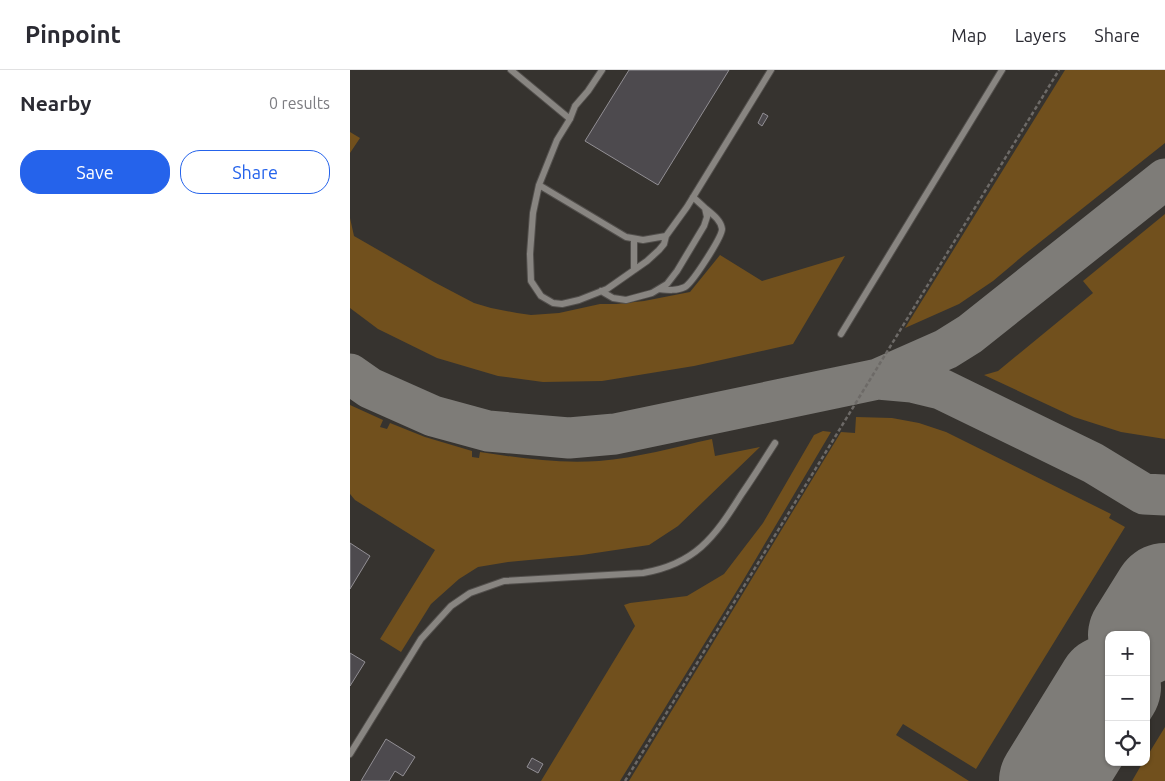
<!DOCTYPE html>
<meta charset="utf-8">
<style>
body{margin:0;font-family:Ubuntu,sans-serif;background:#f2f2f3;color:#2b2b33}
.controls{position:absolute;right:15px;bottom:15px;display:grid;overflow:hidden;border-radius:10px;box-shadow:0 1px 4px #0004}
.controls button{width:45px;height:45px;display:grid;place-items:center;padding:0;border:0;border-bottom:1px solid #e1e1e2;background:#fff;color:#2b2b33;font:25px sans-serif}
.list{margin:0;padding:0;list-style:none}
h2{display:flex;justify-content:space-between;align-items:center;height:65px;margin:0;padding:0 20px;font-size:21px}
h2 small{font-size:16px;font-weight:400;color:#7c7c81}
.actions{display:flex;gap:10px;padding:15px 20px}
.actions a{flex:1;padding:11px 0;border:1px solid #2563eb;border-radius:20px;text-align:center;font-size:18px;color:#2563eb}
.actions .main{background:#2563eb;color:#fff}
.icon{flex:none;width:28px;height:28px;fill:none;stroke:currentColor;stroke-width:2;stroke-linecap:round;stroke-linejoin:round}
.map{position:relative;flex:none;width:815px;height:711px;overflow:hidden}
header{display:flex;align-items:center;gap:30px;box-sizing:border-box;height:70px;padding:0 25px;background:#fff;border-bottom:1px solid #e1e1e2}
header strong{font-size:24px}
nav{display:flex;gap:28px;margin-inline-start:auto;font-size:18px}
main{display:flex}
aside{flex:1;background:#fff}
.map>svg:first-child{display:block}
.green{fill:#71501d}
.lines{fill:none;stroke-linecap:round;stroke-linejoin:round}
.taxiway{stroke:#7e7c78;stroke-width:41}
.runway{stroke:#7e7c78;stroke-width:104}
.building{fill:#4d4a4e;stroke:#928f94}
.lane-casing{stroke:#524f4c;stroke-width:8}
.path{stroke:#6d6a67;stroke-width:2.5;stroke-dasharray:4 2.5;stroke-linecap:butt}
.lane{stroke:#888581;stroke-width:6}
</style>
<header>
<strong>Pinpoint</strong>
<nav><a>Map</a><a>Layers</a><a>Share</a></nav>
</header>
<main>
<aside>
<h2>Nearby<small>0 results</small></h2>
<ul class="list">
</ul>
<div class="actions"><a class="main">Save</a><a>Share</a></div>
</aside>
<div class="map">
<svg width="815" height="711" viewBox="0 0 815 711">
<rect width="100%" height="100%" fill="#36332f"/>
<path class="green" d="M 715,0 L 815,0 L 815,73 L 675,184 L 643,211 L 609,234 L 555,258 Z
M 0,62 L 10,68 L 0,83 Z
M 815,144 L 815,369 L 771,362 L 724,347 L 634,305 L 648,301 L 743,223 L 733,211 Z
M 0,148 L 4,166 L 84,212 L 124,233 L 141,238 L 167,243 L 181,245 L 209,243 L 250,234 L 266,234 L 294,231 L 340,222 L 370,185 L 412,211 L 495,186 L 443,274 L 344,296 L 252,311 L 193,312 L 148,306 L 87,288 L 28,259 L 0,238 Z
M 0,335 L 33,350 L 30,357 L 37,359 L 40,353 L 75,367 L 122,381 L 122,387 L 129,388 L 130,382 C 170,388 209,394 249,391 C 287,388 325,377 362,369 L 365,386 L 410,377 L 328,456 L 299,475 L 232,485 L 158,492 L 128,497 L 109,509 L 81,534 L 51,582 L 30,569 L 85,480 L 5,430 L 0,424 Z
M 506,347 L 542,348 L 569,353 L 596,362 L 761,444 L 759,448 L 775,457 L 626,699 L 553,654 L 546,665 L 619,711 L 279,711 L 491,362 L 505,363 Z
M 473,361 L 481,362 L 391,514 L 270,711 L 191,711 L 285,556 L 274,535 L 280,533 L 337,526 L 374,504 L 413,453 L 464,365 Z
M 815,657 L 815,711 L 782,711 L 793,692 L 796,692 L 796,688 Z"/>
<g class="lines">
<path class="taxiway" d="M 0,304 L 20,318 L 83,346 L 138,361 L 219,368 L 265,364 L 528,309 L 562,312 L 591,319 L 743,393 L 794,424 L 815,425
M 528,309 L 596,279 L 620,264 L 815,109"/>
<path class="runway" d="M 790,565 L 815,525
M 701,711 L 759,617"/>
</g>
<path class="building" d="M 279,0 L 379,0 L 308,115 L 235,71 Z
M 413,43 L 418,46 L 412,56 L 408,53 Z
M 0,473 L 20,486 L 0,519 Z
M 0,583 L 15,592 L 0,616 Z
M 36,669 L 65,687 L 53,706 L 45,701 L 39,711 L 11,711 Z
M 182,688 L 193,694 L 188,703 L 177,697 Z"/>
<g class="lines">
<defs>
<path id="lane" d="M 161,0 L 220,49
M 252,0 L 238,21 L 225,36 L 220,49 L 207,70 L 189,115 L 183,143 L 180,184 L 181,211 L 191,226 L 203,233 L 212,234 L 229,230 L 257,219 L 297,191 L 309,180 L 314,174 L 316,166 L 337,137 L 421,0
M 189,115 L 276,167 L 293,170 L 316,166
M 284,200 L 284,169
M 309,219 C 318,220 327,221 335,217 C 343,212 372,167 372,159 C 371,150 362,144 355,138
M 251,221 L 263,228 L 276,230 L 302,223 L 317,214 L 327,201 L 354,156 L 357,147 L 355,138 L 343,127
M 491,264 L 652,0
M 0,684 L 71,569 L 101,536 L 120,523 L 154,511 L 293,503 C 345,494 364,468 391,425 C 403,408 414,390 425,373"/>
</defs>
<use href="#lane" class="lane-casing"/>
<path class="path" d="M 275,711 L 709,0"/>
<use href="#lane" class="lane"/>
</g>
</svg>
<div class="controls">
<button>+</button>
<button>−</button>
<button><svg class="icon" aria-label="locate" viewBox="0 0 24 24"><circle cx="12" cy="12" r="6"/><path d="M12 2v4M12 18v4M2 12h4M18 12h4"/></svg></button>
</div>
</div>
</main>
